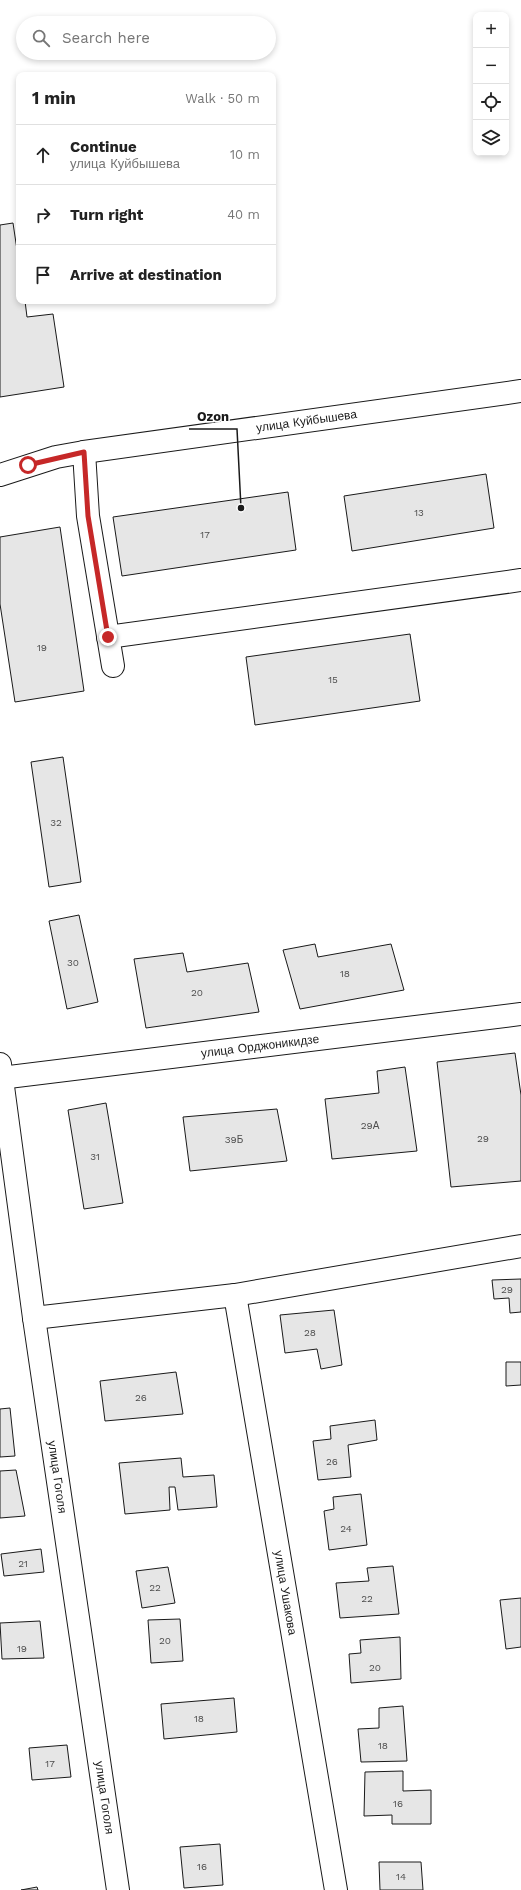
<!DOCTYPE html>
<meta charset="utf-8">
<style>
body{margin:0;font-family:"Work Sans",sans-serif;background:#f2f2f2;color:#222}
.controls{position:absolute;right:12px;top:12px;display:grid;overflow:hidden;border-radius:8px;box-shadow:0 2px 6px #0003}
.controls button{width:36px;height:36px;display:grid;place-items:center;padding:0;border:0;border-bottom:1px solid #e0e0e0;background:#fff;color:#222;font:20px sans-serif}
.stop{position:absolute;width:12px;height:12px;margin:-9px;border:3px solid #c62828;border-radius:50%;background:#fff}
.stop.end{background:#c62828;border-color:#fff;box-shadow:0 1px 4px #0008}
.list{margin:0;padding:0;list-style:none}
h2{display:flex;justify-content:space-between;align-items:center;height:52px;margin:0;padding:0 16px;font-size:17px}
h2 small{font-size:13px;font-weight:400;color:#767676}
.list li{display:grid;grid-template-columns:26px 1fr auto;gap:12px;align-items:center;box-sizing:border-box;height:60px;padding:0 16px;border-top:1px solid #e0e0e0}
.list b{display:block;font-size:15px;white-space:nowrap}
.list p{margin:0;font-size:13px;white-space:nowrap;color:#767676}
.list em{font-size:13px;font-style:normal;color:#767676}
.icon{flex:none;width:22px;height:22px;fill:none;stroke:currentColor;stroke-width:2;stroke-linecap:round;stroke-linejoin:round}
.map{position:relative;flex:none;width:521px;height:1890px;overflow:hidden}
.search{position:absolute;background:#fff;box-shadow:0 2px 6px #0003;left:16px;top:16px;width:260px;height:44px;display:flex;align-items:center;gap:10px;box-sizing:border-box;padding:0 14px;border-radius:22px;color:#767676;font-size:15px}
.panel{position:absolute;background:#fff;box-shadow:0 2px 6px #0003;left:16px;top:72px;width:260px;height:232px;border-radius:8px}
.map>svg:first-child{display:block}
.building{fill:#e6e6e6;stroke:#1a1a1a}
.lines{fill:none;stroke-linecap:round;stroke-linejoin:round}
.minor-casing{stroke:#1a1a1a;stroke-width:24}
.minor{stroke:#fff;stroke-width:22}
.route{stroke:#c62828;stroke-width:5}
.labels{text-anchor:middle;dominant-baseline:central;stroke-width:3;stroke-linejoin:round;paint-order:stroke}
.number-label{font-size:10px;fill:#4d4d4d}
.street-label{font-size:12px;fill:#1a1a1a;stroke:#fff}
.leader{fill:none;stroke:#1a1a1a;stroke-width:1.5}
.callout-dot{fill:#1a1a1a;stroke:#fff;stroke-width:1.5}
.callout-label{font-size:13px;text-anchor:middle;font-weight:bold;fill:#1a1a1a;stroke:#fff;stroke-width:3;stroke-linejoin:round;paint-order:stroke}
</style>
<div class="map">
<svg width="521" height="1890" viewBox="0 0 521 1890">
<rect width="100%" height="100%" fill="#fff"/>
<path class="building" d="M 13,223 L 19,263 L 19,301 L 25,301 L 27,317 L 53,314 L 64,387 L 0,397 L 0,225 Z
M 486,474 L 494,528 L 352,551 L 344,496 Z
M 288,492 L 296,550 L 122,576 L 113,517 Z
M 60,527 L 84,691 L 15,702 L 0,604 L 0,537 Z
M 410,634 L 420,701 L 255,725 L 246,657 Z
M 63,757 L 81,882 L 49,887 L 31,762 Z
M 79,915 L 98,1002 L 67,1009 L 49,921 Z
M 315,944 L 318,957 L 391,944 L 404,990 L 300,1009 L 283,950 Z
M 183,953 L 187,972 L 248,963 L 259,1012 L 146,1028 L 134,959 Z
M 515,1053 L 521,1095 L 521,1181 L 451,1187 L 437,1062 Z
M 405,1067 L 417,1151 L 332,1159 L 325,1099 L 379,1093 L 377,1071 Z
M 106,1103 L 123,1203 L 84,1209 L 68,1110 Z
M 277,1109 L 287,1161 L 190,1171 L 183,1117 Z
M 521,1279 L 521,1312 L 510,1313 L 509,1298 L 494,1299 L 492,1280 Z
M 334,1310 L 342,1365 L 321,1369 L 317,1349 L 285,1353 L 280,1315 Z
M 506,1362 L 521,1362 L 521,1385 L 506,1386 Z
M 176,1372 L 183,1414 L 105,1421 L 100,1381 Z
M 10,1408 L 15,1456 L 0,1457 L 0,1409 Z
M 375,1420 L 377,1440 L 348,1445 L 351,1477 L 318,1480 L 313,1441 L 331,1439 L 330,1426 Z
M 181,1458 L 183,1477 L 214,1475 L 217,1507 L 178,1510 L 175,1487 L 169,1487 L 170,1510 L 125,1514 L 119,1463 Z
M 16,1470 L 25,1516 L 0,1518 L 0,1471 Z
M 361,1494 L 367,1545 L 329,1550 L 324,1511 L 334,1509 L 333,1497 Z
M 41,1549 L 44,1572 L 4,1576 L 1,1554 Z
M 393,1566 L 399,1614 L 340,1618 L 336,1583 L 369,1581 L 367,1568 Z
M 168,1567 L 175,1603 L 142,1608 L 136,1571 Z
M 521,1598 L 521,1647 L 506,1649 L 500,1600 Z
M 180,1619 L 183,1661 L 151,1663 L 148,1620 Z
M 40,1621 L 44,1658 L 2,1659 L 0,1623 Z
M 400,1637 L 401,1679 L 351,1683 L 349,1654 L 361,1653 L 360,1640 Z
M 234,1698 L 237,1732 L 164,1739 L 161,1704 Z
M 403,1706 L 407,1761 L 361,1762 L 358,1729 L 379,1728 L 379,1708 Z
M 67,1745 L 71,1777 L 32,1780 L 29,1748 Z
M 403,1771 L 403,1791 L 431,1790 L 431,1824 L 392,1824 L 392,1815 L 364,1816 L 365,1772 Z
M 220,1844 L 223,1885 L 184,1888 L 180,1847 Z
M 379,1862 L 421,1862 L 423,1890 L 380,1890 Z
M 37,1887 L 38,1890 L 21,1890 Z"/>
<g class="lines">
<defs>
<g id="minor">
<path d="M 84,452 L 88,516 L 113,666"/>
<path id="s1" d="M 0,475 L 56,457 L 84,452 L 521,391"/>
<path d="M 108,637 L 521,580"/>
<path id="s2" d="M 0,1064 L 34,1318 L 118,1890"/>
<path id="s3" d="M 0,1078 L 521,1014"/>
<path id="s4" d="M 235,1295 L 336,1890"/>
<path d="M 34,1318 L 235,1295 L 521,1246"/>
</g>
</defs>
<use href="#minor" class="minor-casing"/>
<use href="#minor" class="minor"/>
</g>
<g class="lines">
<path class="route" d="M 28,465 L 84,452 L 88,516 L 108,637"/>
</g>
<g class="labels">
<g class="number-label">
<text x="419" y="512">13</text>
<text x="205" y="534">17</text>
<text x="42" y="647">19</text>
<text x="333" y="679">15</text>
<text x="56" y="822">32</text>
<text x="73" y="962">30</text>
<text x="345" y="973">18</text>
<text x="197" y="992">20</text>
<text x="370" y="1125">29А</text>
<text x="483" y="1138">29</text>
<text x="234" y="1139">39Б</text>
<text x="95" y="1156">31</text>
<text x="507" y="1289">29</text>
<text x="310" y="1332">28</text>
<text x="141" y="1397">26</text>
<text x="332" y="1461">26</text>
<text x="346" y="1528">24</text>
<text x="23" y="1563">21</text>
<text x="155" y="1587">22</text>
<text x="367" y="1598">22</text>
<text x="165" y="1640">20</text>
<text x="22" y="1648">19</text>
<text x="375" y="1667">20</text>
<text x="199" y="1718">18</text>
<text x="383" y="1745">18</text>
<text x="50" y="1763">17</text>
<text x="398" y="1803">16</text>
<text x="202" y="1866">16</text>
<text x="401" y="1876">14</text>
</g>
<g class="street-label">
<text stroke="none"><textPath href="#s1" startOffset="312">улица Куйбышева</textPath></text>
<text stroke="none"><textPath href="#s3" startOffset="262">улица Орджоникидзе</textPath></text>
<text stroke="none"><textPath href="#s2" startOffset="417">улица Гоголя</textPath></text>
<text stroke="none"><textPath href="#s4" startOffset="302">улица Ушакова</textPath></text>
<text stroke="none"><textPath href="#s2" startOffset="741">улица Гоголя</textPath></text>
</g>
</g>
<path class="leader" d="M241 508L237 429H189"/>
<circle class="callout-dot" cx="241" cy="508" r="4"/>
<g class="callout-label">
<text x="213" y="421">Ozon</text>
</g>
</svg>
<div class="controls">
<button>+</button>
<button>−</button>
<button><svg class="icon" aria-label="locate" viewBox="0 0 24 24"><circle cx="12" cy="12" r="6"/><path d="M12 2v4M12 18v4M2 12h4M18 12h4"/></svg></button>
<button><svg class="icon" aria-label="layers" viewBox="0 0 24 24"><path d="M12 4l9 5-9 5-9-5zM3 14l9 5 9-5"/></svg></button>
</div>
<div class="stop" style="left:28px;top:465px"></div>
<div class="stop end" style="left:108px;top:637px"></div>
<div class="search"><svg class="icon" aria-label="search" viewBox="0 0 24 24"><circle cx="10" cy="10" r="6"/><path d="M15 15l6 6"/></svg>Search here</div>
<section class="panel">
<h2>1 min<small>Walk · 50 m</small></h2>
<ul class="list">
<li><svg class="icon" aria-label="ahead" viewBox="0 0 24 24"><path d="M12 20V5M6 11l6-6 6 6"/></svg><div><b>Continue</b><p>улица Куйбышева</p></div><em>10 m</em></li>
<li><svg class="icon" aria-label="right" viewBox="0 0 24 24"><path d="M7 20v-9h11M14 6l5 5-5 5"/></svg><div><b>Turn right</b></div><em>40 m</em></li>
<li><svg class="icon" aria-label="arrive" viewBox="0 0 24 24"><path d="M6 21V4h12l-3 4 3 4H6"/></svg><div><b>Arrive at destination</b></div></li>
</ul>
</section>
</div>
